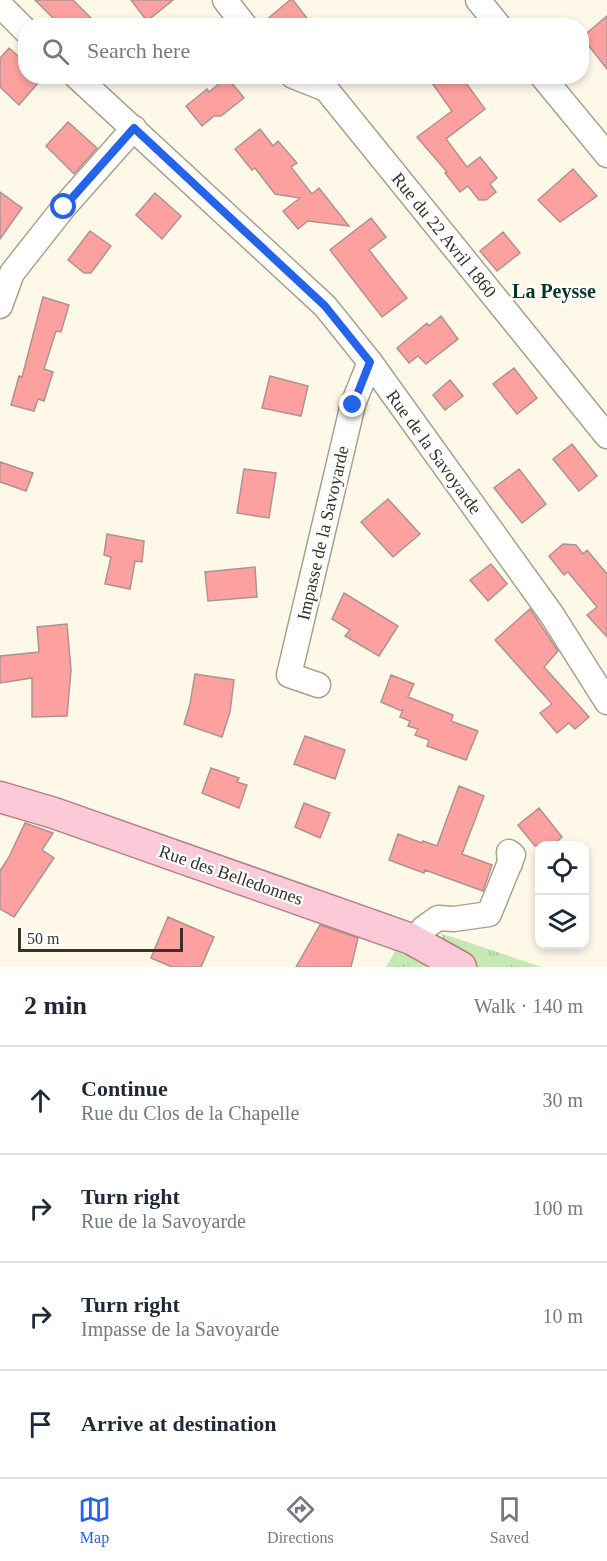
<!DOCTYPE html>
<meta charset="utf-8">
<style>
body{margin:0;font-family:"Times New Roman",serif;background:#f2f2f3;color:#1f2937}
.controls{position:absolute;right:18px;bottom:18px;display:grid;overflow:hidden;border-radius:12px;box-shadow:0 3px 9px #0003}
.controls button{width:54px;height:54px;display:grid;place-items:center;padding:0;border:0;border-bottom:2px solid #e0e1e3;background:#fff;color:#1f2937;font:30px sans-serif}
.scale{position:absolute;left:18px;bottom:15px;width:165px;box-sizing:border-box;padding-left:6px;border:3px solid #363329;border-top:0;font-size:16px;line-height:21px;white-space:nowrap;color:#363329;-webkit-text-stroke:4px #fff;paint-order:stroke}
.stop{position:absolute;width:18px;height:18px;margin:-14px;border:4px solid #2563eb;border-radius:50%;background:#fff}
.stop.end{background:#2563eb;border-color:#fff;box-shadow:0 2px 6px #0008}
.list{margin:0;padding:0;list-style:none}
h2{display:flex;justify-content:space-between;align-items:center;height:78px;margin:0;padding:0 24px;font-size:26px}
h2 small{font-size:20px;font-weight:400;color:#747a83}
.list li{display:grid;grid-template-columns:39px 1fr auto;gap:18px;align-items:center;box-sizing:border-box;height:108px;padding:0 24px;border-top:2px solid #e0e1e3}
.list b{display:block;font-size:22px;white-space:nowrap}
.list p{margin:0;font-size:20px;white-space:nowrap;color:#747a83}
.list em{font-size:20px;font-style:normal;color:#747a83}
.icon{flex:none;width:33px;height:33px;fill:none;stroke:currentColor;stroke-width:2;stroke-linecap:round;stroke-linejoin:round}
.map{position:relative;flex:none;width:607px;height:967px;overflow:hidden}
.search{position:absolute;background:#fff;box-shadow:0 3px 9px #0003;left:18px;right:18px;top:18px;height:66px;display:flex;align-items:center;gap:15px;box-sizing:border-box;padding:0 21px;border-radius:24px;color:#747a83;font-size:22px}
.sheet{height:510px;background:#fff}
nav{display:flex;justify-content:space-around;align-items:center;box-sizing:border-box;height:84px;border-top:2px solid #e0e1e3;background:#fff;font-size:16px;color:#747a83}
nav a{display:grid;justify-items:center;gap:3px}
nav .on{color:#2563eb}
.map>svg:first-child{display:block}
.grass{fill:url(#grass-tufts)}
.building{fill:#fca19f;stroke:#af9291;stroke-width:1.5}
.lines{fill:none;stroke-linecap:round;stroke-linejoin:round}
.minor-casing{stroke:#a9a189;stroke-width:27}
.major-casing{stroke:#b47e8a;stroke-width:33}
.minor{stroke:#fff;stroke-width:24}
.major{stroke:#fbcad8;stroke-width:30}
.route{stroke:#2563eb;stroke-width:8}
.labels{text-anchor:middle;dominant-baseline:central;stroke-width:4.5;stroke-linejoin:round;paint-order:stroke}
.street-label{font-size:18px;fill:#363329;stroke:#fff}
.neighbourhood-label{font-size:20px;font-weight:bold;fill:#063725;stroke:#fff}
</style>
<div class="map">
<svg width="607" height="967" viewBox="0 0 607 967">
<defs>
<pattern id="grass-tufts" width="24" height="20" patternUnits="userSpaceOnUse" patternTransform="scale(1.5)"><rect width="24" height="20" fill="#c6e8b3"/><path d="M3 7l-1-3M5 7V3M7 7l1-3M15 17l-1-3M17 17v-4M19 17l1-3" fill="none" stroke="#abc79a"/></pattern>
</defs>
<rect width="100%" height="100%" fill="#fef8e9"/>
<path class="grass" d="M 440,933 L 542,967 L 477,967 L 445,941 Z
M 397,948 L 440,967 L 386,967 Z"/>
<path class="building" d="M 35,0 L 73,0 L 99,26 L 61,26 Z
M 131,0 L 173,0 L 147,21 Z
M 290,0 L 293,0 L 313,26 L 259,26 Z
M 607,16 L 607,69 L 582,37 Z
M 9,48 L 26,63 L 26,76 L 33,76 L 39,82 L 19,105 L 0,87 L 0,58 Z
M 427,76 L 461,76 L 485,109 L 446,139 L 467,167 L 480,157 L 497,178 L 490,184 L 496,192 L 486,200 L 479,200 L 468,186 L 460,192 L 445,173 L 447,172 L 417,137 L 452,111 Z
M 227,77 L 244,98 L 221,116 L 214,116 L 202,126 L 186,106 L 207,89 L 209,92 Z
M 68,122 L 97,148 L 74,174 L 46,146 Z
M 260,129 L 273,146 L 278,141 L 297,163 L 291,167 L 312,194 L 319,188 L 349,226 L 308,221 L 298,229 L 283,211 L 300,198 L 275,194 L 255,168 L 252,170 L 235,149 Z
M 573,169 L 597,196 L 560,222 L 538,200 Z
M 0,192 L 22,208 L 0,239 Z
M 155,193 L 181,216 L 162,239 L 136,215 Z
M 371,218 L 386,237 L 369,250 L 407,298 L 382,317 L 330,250 Z
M 90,231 L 111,246 L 91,273 L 84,273 L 68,260 Z
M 503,232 L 520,253 L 497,271 L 480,251 Z
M 43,297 L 69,305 L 61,332 L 56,331 L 44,369 L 53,372 L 44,401 L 38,399 L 34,411 L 11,405 L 19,376 L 22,377 Z
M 441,316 L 458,339 L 426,364 L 418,356 L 409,363 L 397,348 L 427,323 L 429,326 Z
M 514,368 L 537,398 L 517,414 L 493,384 Z
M 270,376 L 308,386 L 301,416 L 262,408 Z
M 450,380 L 463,396 L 445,410 L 433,395 Z
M 572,444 L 597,476 L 579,491 L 553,459 Z
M 0,462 L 33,473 L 26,491 L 0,482 Z
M 244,469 L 276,473 L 269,518 L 237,513 Z
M 519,469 L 546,504 L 522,523 L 494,488 Z
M 388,499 L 420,534 L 393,557 L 361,522 Z
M 107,534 L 144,541 L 142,562 L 135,561 L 130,589 L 105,584 L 111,557 L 104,555 Z
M 563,544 L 576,545 L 583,554 L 587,550 L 607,574 L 607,637 L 587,615 L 597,607 L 568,572 L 564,575 L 549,556 Z
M 491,564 L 507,584 L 488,601 L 470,580 Z
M 255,567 L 257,597 L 208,601 L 205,572 Z
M 344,593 L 398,626 L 379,656 L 345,636 L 350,630 L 332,619 Z
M 530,609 L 558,651 L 544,667 L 589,717 L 575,729 L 569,723 L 557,733 L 540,713 L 552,704 L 495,640 Z
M 67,624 L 71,670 L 67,716 L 32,717 L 32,678 L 0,683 L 0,656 L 39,652 L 37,627 Z
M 195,674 L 234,680 L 230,712 L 222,737 L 184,724 L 190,704 Z
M 391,675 L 414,684 L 408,697 L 453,715 L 451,721 L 478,731 L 466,760 L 427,746 L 429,740 L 415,735 L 418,729 L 408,726 L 410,721 L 400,717 L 403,709 L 402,711 L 381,702 Z
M 305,736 L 345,750 L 335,779 L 294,764 Z
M 211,768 L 239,778 L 237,782 L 247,785 L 239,808 L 202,793 Z
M 459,786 L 484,796 L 462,854 L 492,865 L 483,891 L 425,870 L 424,873 L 389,860 L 398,834 L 422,843 L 423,841 L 437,846 Z
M 304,803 L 330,813 L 320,838 L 295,827 Z
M 539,808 L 562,837 L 552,846 L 535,846 L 518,825 Z
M 25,823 L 53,833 L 42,850 L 54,858 L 14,917 L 0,909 L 0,871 L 9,857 Z
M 168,917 L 214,937 L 201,967 L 172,967 L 151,958 Z
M 320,925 L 358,938 L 351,967 L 296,967 Z"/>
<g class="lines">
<defs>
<path id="minor" d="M 225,0 L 245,26
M 478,0 L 499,26
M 0,5 L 26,31
M 76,76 L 325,306 L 370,362 L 552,615 L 607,702
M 293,76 L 326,89 L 607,436
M 542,76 L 607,155
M 0,306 L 12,273 L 64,207 L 134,128
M 318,685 L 289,675 L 353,404 L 370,362
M 414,940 L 424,928 L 438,918 L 454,919 L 489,914 L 513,855 L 509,852 L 510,864"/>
<path id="major" d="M 0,797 L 54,813 L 411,939 L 461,967"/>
</defs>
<use href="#minor" class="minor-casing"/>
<use href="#major" class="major-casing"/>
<use href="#minor" class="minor"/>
<use href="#major" class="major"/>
</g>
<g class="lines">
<path class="route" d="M 64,207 L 134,128 L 325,306 L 370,362 L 353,405"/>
</g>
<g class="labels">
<g class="street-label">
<text transform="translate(444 235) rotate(51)">Rue du 22 Avril 1860</text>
<text transform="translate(434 452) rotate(54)">Rue de la Savoyarde</text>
<text transform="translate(323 533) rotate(-77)">Impasse de la Savoyarde</text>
<text transform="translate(231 875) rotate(19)">Rue des Belledonnes</text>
</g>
<g class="neighbourhood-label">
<text x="554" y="291">La Peysse</text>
</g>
</g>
</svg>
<div class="controls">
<button><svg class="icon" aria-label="locate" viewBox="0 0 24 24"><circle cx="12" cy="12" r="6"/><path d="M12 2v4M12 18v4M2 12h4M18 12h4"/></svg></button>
<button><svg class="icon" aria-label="layers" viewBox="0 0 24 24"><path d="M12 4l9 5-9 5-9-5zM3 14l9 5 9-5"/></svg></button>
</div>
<div class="scale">50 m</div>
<div class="stop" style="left:64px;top:207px"></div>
<div class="stop end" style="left:353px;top:405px"></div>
<div class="search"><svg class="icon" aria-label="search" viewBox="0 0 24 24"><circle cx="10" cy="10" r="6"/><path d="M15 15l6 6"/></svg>Search here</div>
</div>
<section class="sheet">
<h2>2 min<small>Walk · 140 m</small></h2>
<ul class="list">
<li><svg class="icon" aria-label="ahead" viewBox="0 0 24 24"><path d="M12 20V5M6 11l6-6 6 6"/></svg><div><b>Continue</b><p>Rue du Clos de la Chapelle</p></div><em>30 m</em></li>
<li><svg class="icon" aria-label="right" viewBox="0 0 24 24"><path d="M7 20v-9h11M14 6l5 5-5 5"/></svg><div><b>Turn right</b><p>Rue de la Savoyarde</p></div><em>100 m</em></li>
<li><svg class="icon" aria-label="right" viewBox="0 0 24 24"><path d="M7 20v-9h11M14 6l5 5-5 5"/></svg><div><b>Turn right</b><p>Impasse de la Savoyarde</p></div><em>10 m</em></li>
<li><svg class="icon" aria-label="arrive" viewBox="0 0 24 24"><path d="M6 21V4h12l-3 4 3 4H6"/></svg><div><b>Arrive at destination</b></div></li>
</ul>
</section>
<nav>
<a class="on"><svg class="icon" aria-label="map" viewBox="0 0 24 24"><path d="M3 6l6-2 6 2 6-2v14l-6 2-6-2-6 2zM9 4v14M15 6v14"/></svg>Map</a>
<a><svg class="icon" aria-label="directions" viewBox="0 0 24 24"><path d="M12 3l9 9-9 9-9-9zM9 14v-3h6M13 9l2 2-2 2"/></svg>Directions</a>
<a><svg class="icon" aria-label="saved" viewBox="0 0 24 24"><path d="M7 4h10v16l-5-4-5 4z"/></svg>Saved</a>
</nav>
